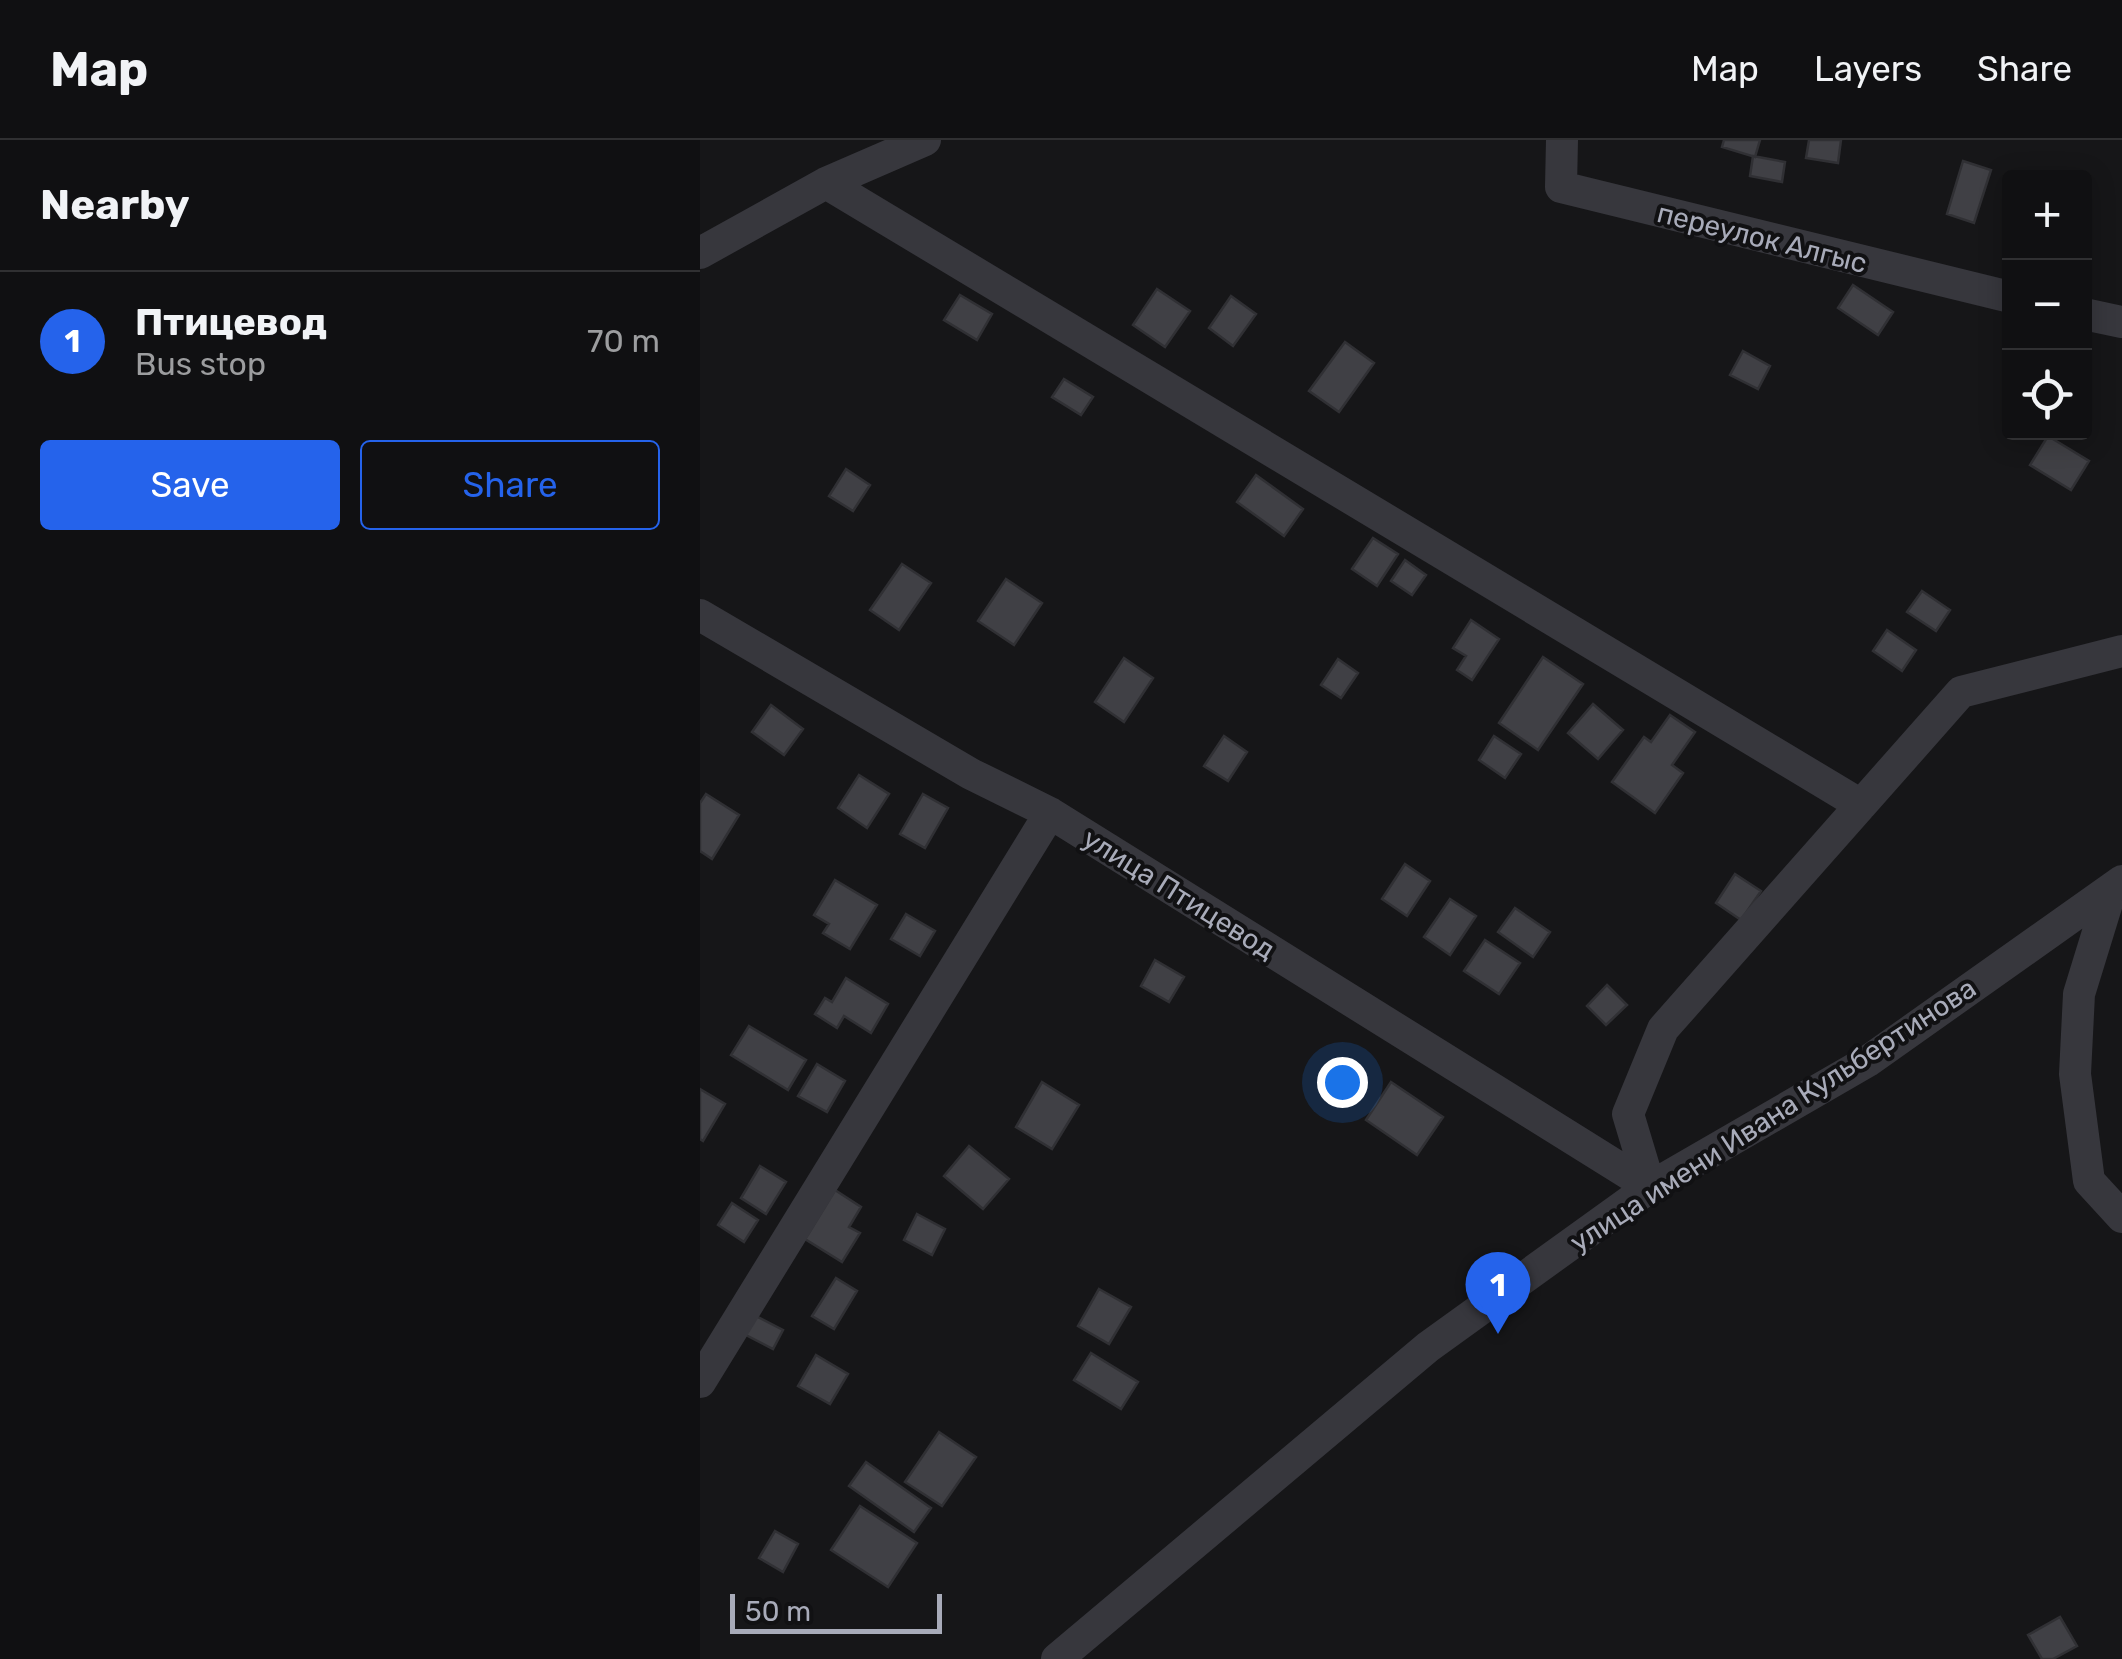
<!DOCTYPE html>
<meta charset="utf-8">
<style>
body{margin:0;font-family:Rubik,sans-serif;background:#1e1e20;color:#f1f3f6}
.controls{position:absolute;right:30px;top:30px;display:grid;overflow:hidden;border-radius:10px;box-shadow:0 5px 25px #0003}
.controls button{width:90px;height:90px;display:grid;place-items:center;padding:0;border:0;border-bottom:2px solid #303032;background:#101012;color:#f1f3f6;font:50px sans-serif}
.scale{position:absolute;left:30px;bottom:25px;width:212px;box-sizing:border-box;padding-left:10px;border:5px solid #a8abb9;border-top:0;font-size:28px;line-height:35px;white-space:nowrap;color:#a8abb9;-webkit-text-stroke:8px #111113;paint-order:stroke}
.you{position:absolute;left:642px;top:942px;width:35px;height:35px;margin:-25px;border:8px solid #fff;border-radius:50%;background:#1a73e8;box-shadow:0 0 0 15px #1a73e833}
.badge{display:grid;place-items:center;width:65px;height:65px;border-radius:50%;background:#2563eb;color:#fff;font-size:32px;font-weight:700}
.pin{position:absolute;translate:-50% -82px;filter:drop-shadow(0 2px 5px #0008)}
.pin::after{content:'';position:absolute;top:52px;width:35px;height:30px;background:inherit;clip-path:polygon(0 0,100% 0,50% 100%)}
.list{margin:0;padding:0;list-style:none}
h2{display:flex;justify-content:space-between;align-items:center;height:130px;margin:0;padding:0 40px;font-size:42px}
h2 small{font-size:32px;font-weight:400;color:#9c9d9f}
.list li{display:grid;grid-template-columns:65px 1fr auto;gap:30px;align-items:center;box-sizing:border-box;height:140px;padding:0 40px;border-top:2px solid #303032}
.list b{display:block;font-size:38px;white-space:nowrap}
.list p{margin:0;font-size:32px;white-space:nowrap;color:#9c9d9f}
.list em{font-size:32px;font-style:normal;color:#9c9d9f}
.actions{display:flex;gap:20px;padding:30px 40px}
.actions a{flex:1;padding:22px 0;border:2px solid #2563eb;border-radius:10px;text-align:center;font-size:35px;color:#2563eb}
.actions .main{background:#2563eb;color:#fff}
.icon{flex:none;width:55px;height:55px;fill:none;stroke:currentColor;stroke-width:2;stroke-linecap:round;stroke-linejoin:round}
.map{position:relative;flex:none;width:1422px;height:1519px;overflow:hidden}
header{display:flex;align-items:center;gap:60px;box-sizing:border-box;height:140px;padding:0 50px;background:#101012;border-bottom:2px solid #303032}
header strong{font-size:48px}
nav{display:flex;gap:55px;margin-inline-start:auto;font-size:35px}
main{display:flex}
aside{flex:1;background:#101012}
.map>svg:first-child{display:block}
.building{fill:#404045;stroke:#303034;stroke-width:2.5}
.lines{fill:none;stroke-linecap:round;stroke-linejoin:round}
.minor{stroke:#37373d;stroke-width:32}
.labels{text-anchor:middle;dominant-baseline:central;stroke-width:8;stroke-linejoin:round;paint-order:stroke}
.street-label{font-size:28px;fill:#a8abb9;stroke:#111113}
</style>
<header>
<strong>Map</strong>
<nav><a>Map</a><a>Layers</a><a>Share</a></nav>
</header>
<main>
<aside>
<h2>Nearby<small></small></h2>
<ul class="list">
<li><span class="badge">1</span><div><b>Птицевод</b><p>Bus stop</p></div><em>70 m</em></li>
</ul>
<div class="actions"><a class="main">Save</a><a>Share</a></div>
</aside>
<div class="map">
<svg width="1422" height="1519" viewBox="0 0 1422 1519">
<rect width="100%" height="100%" fill="#161618"/>
<path class="building" d="M 1024,0 L 1060,0 L 1055,17 L 1022,7 Z
M 1109,0 L 1141,0 L 1138,23 L 1106,18 Z
M 1053,16 L 1085,22 L 1082,42 L 1050,36 Z
M 1263,21 L 1291,30 L 1274,83 L 1247,74 Z
M 1153,145 L 1193,172 L 1178,195 L 1138,168 Z
M 457,149 L 490,171 L 465,207 L 433,185 Z
M 260,155 L 292,174 L 277,200 L 244,180 Z
M 531,156 L 556,174 L 533,206 L 509,188 Z
M 645,202 L 674,223 L 639,272 L 609,251 Z
M 1043,211 L 1070,226 L 1058,249 L 1030,235 Z
M 364,239 L 393,257 L 381,275 L 352,257 Z
M 1348,296 L 1389,321 L 1371,350 L 1330,325 Z
M 146,329 L 170,345 L 153,371 L 129,356 Z
M 556,335 L 603,369 L 584,396 L 537,362 Z
M 673,398 L 698,414 L 677,446 L 652,429 Z
M 705,420 L 726,435 L 712,455 L 691,441 Z
M 202,424 L 231,443 L 199,490 L 170,470 Z
M 306,439 L 342,463 L 314,505 L 278,481 Z
M 1222,451 L 1250,470 L 1236,491 L 1207,472 Z
M 771,480 L 799,499 L 772,540 L 757,530 L 766,516 L 753,508 Z
M 1187,490 L 1216,510 L 1202,531 L 1173,511 Z
M 843,517 L 883,544 L 838,610 L 799,583 Z
M 424,518 L 453,538 L 424,582 L 395,562 Z
M 638,519 L 658,533 L 641,558 L 621,545 Z
M 893,564 L 923,590 L 898,619 L 868,593 Z
M 71,565 L 103,589 L 84,615 L 52,592 Z
M 970,575 L 995,592 L 972,625 L 983,633 L 955,673 L 912,642 L 944,597 L 951,602 Z
M 524,596 L 547,612 L 528,641 L 504,626 Z
M 794,596 L 821,614 L 805,638 L 779,620 Z
M 159,635 L 189,654 L 167,688 L 138,668 Z
M 6,654 L 39,675 L 12,719 L 0,711 L 0,663 Z
M 223,654 L 248,668 L 225,708 L 200,694 Z
M 705,724 L 730,741 L 707,776 L 682,759 Z
M 1035,734 L 1061,751 L 1041,780 L 1016,763 Z
M 135,740 L 177,765 L 150,809 L 123,793 L 129,784 L 114,775 Z
M 750,759 L 776,776 L 750,815 L 724,797 Z
M 815,768 L 850,792 L 833,817 L 798,792 Z
M 206,774 L 235,791 L 220,816 L 191,799 Z
M 785,800 L 820,823 L 799,854 L 764,831 Z
M 455,820 L 484,837 L 469,862 L 441,846 Z
M 146,838 L 188,864 L 171,893 L 144,876 L 137,888 L 115,874 L 125,858 L 132,862 Z
M 907,845 L 927,865 L 906,885 L 887,866 Z
M 49,886 L 106,920 L 88,950 L 31,915 Z
M 117,924 L 145,941 L 127,972 L 98,956 Z
M 342,942 L 379,965 L 352,1009 L 316,987 Z
M 691,942 L 743,977 L 717,1015 L 666,980 Z
M 0,949 L 25,964 L 3,1001 L 0,999 Z
M 269,1006 L 309,1039 L 283,1069 L 244,1036 Z
M 60,1026 L 86,1042 L 66,1074 L 41,1058 Z
M 135,1050 L 161,1067 L 149,1087 L 160,1093 L 142,1122 L 105,1099 Z
M 32,1063 L 58,1080 L 44,1102 L 18,1085 Z
M 217,1074 L 245,1089 L 232,1115 L 204,1100 Z
M 136,1138 L 157,1151 L 134,1189 L 112,1176 Z
M 399,1149 L 431,1167 L 409,1204 L 378,1186 Z
M 52,1174 L 83,1190 L 73,1209 L 42,1193 Z
M 391,1213 L 438,1242 L 421,1269 L 374,1240 Z
M 116,1215 L 148,1234 L 130,1264 L 98,1246 Z
M 239,1292 L 276,1317 L 242,1366 L 205,1342 Z
M 166,1322 L 231,1368 L 214,1392 L 149,1346 Z
M 160,1366 L 217,1403 L 188,1447 L 131,1410 Z
M 75,1391 L 98,1404 L 83,1432 L 59,1418 Z
M 1360,1477 L 1377,1506 L 1353,1519 L 1342,1519 L 1328,1495 Z"/>
<g class="lines">
<path class="minor" d="M 862,0 L 861,47 L 1310,157
M 126,43 L 1161,665
M 0,113 L 126,43 L 225,0
M 1384,174 L 1422,182
M 0,475 L 271,634 L 350,673 L 950,1047
M 1411,750 L 1379,854 L 1375,934 L 1389,1041 L 1422,1077
M 950,1047 L 928,974 L 963,889 L 1261,552 L 1422,511
M 0,1242 L 350,673
M 357,1519 L 728,1207 L 950,1047 L 1168,921 L 1422,741"/>
</g>
<g class="labels">
<g class="street-label">
<text transform="translate(1062 98) rotate(14)">переулок Алгыс</text>
<text transform="translate(479 754) rotate(32)">улица Птицевод</text>
<text transform="translate(1073 975) rotate(-33)">улица имени Ивана Кульбертинова</text>
</g>
</g>
</svg>
<div class="controls">
<button>+</button>
<button>−</button>
<button><svg class="icon" aria-label="locate" viewBox="0 0 24 24"><circle cx="12" cy="12" r="6"/><path d="M12 2v4M12 18v4M2 12h4M18 12h4"/></svg></button>
</div>
<div class="scale">50 m</div>
<div class="you"></div>
<div class="pin badge" style="left:798px;top:1194px">1</div>
</div>
</main>
